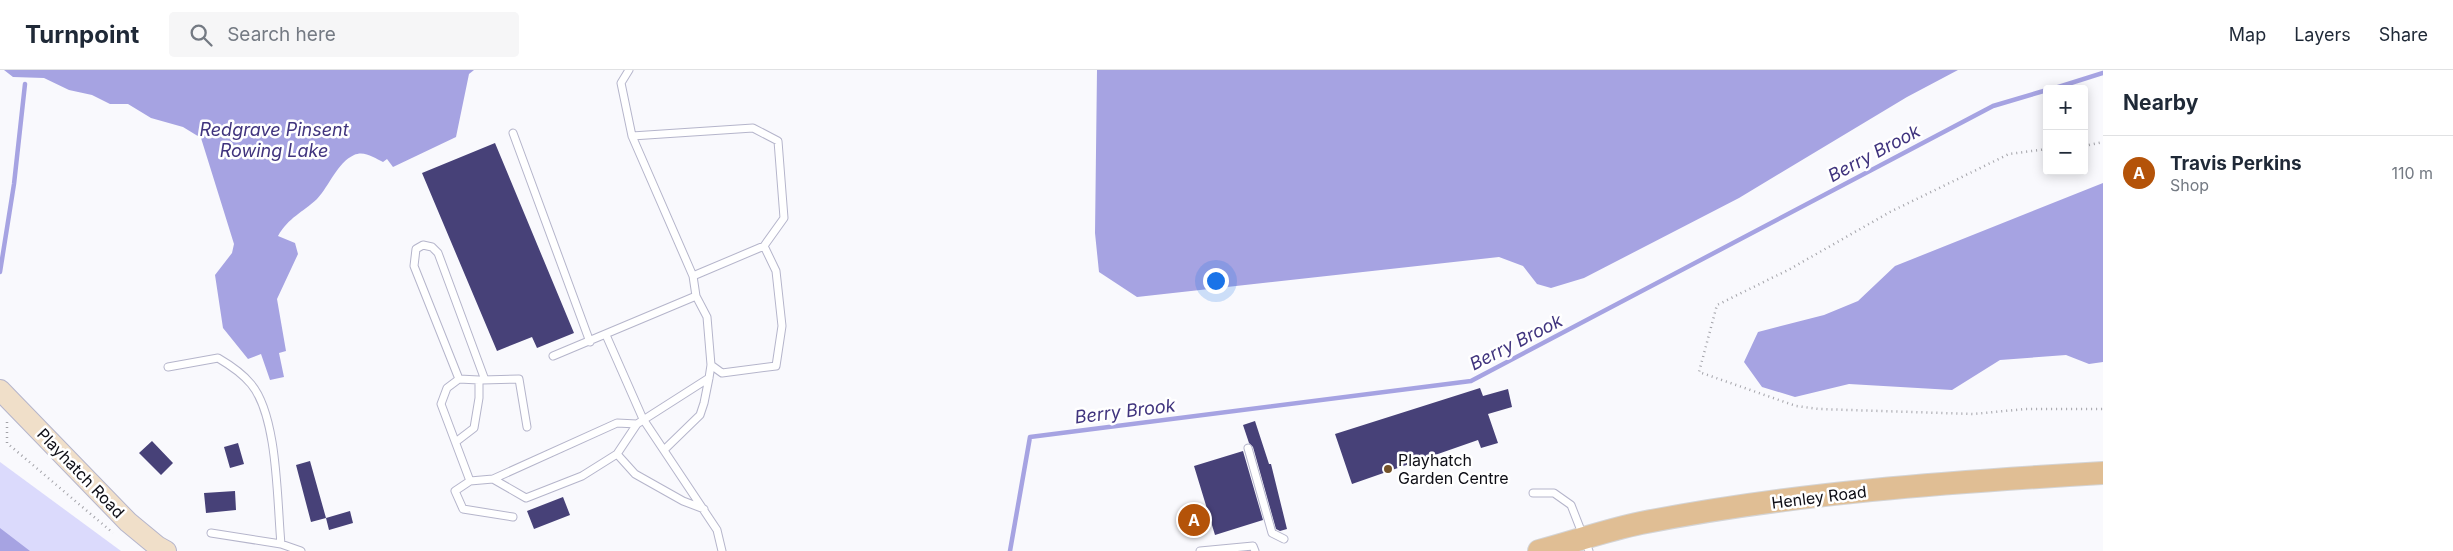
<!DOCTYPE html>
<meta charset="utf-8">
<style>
body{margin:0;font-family:Inter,sans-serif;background:#f6f6f7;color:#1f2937}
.controls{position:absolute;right:15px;top:15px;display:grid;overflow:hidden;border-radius:5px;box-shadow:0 2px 12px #0003}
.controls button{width:45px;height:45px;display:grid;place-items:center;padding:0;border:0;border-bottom:1px solid #e0e1e3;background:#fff;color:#1f2937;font:25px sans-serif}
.you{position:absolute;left:1215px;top:210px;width:18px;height:18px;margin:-12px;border:4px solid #fff;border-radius:50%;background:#1a73e8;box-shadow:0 0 0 8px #1a73e833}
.badge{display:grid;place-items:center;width:32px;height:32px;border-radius:50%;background:#b45309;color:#fff;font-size:16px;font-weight:700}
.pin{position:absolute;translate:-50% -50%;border:2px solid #fff;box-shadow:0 1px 5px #0006}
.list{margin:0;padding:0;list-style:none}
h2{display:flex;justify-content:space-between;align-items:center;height:65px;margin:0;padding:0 20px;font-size:21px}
h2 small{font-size:16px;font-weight:400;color:#747a83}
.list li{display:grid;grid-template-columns:32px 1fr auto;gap:15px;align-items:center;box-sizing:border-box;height:75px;padding:0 20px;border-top:1px solid #e0e1e3}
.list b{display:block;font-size:19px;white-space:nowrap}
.list p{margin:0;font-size:16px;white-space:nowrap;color:#747a83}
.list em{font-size:16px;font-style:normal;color:#747a83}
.icon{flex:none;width:28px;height:28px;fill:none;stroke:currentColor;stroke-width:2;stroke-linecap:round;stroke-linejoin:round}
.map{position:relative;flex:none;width:2103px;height:481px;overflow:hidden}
header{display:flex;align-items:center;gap:30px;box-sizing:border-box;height:70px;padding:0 25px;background:#fff;border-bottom:1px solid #e0e1e3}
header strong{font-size:24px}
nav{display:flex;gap:28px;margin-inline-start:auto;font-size:18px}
.search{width:350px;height:45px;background:#f6f6f7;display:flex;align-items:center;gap:12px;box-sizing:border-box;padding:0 18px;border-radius:5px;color:#747a83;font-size:19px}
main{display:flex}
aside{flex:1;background:#fff}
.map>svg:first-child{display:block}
.green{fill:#dbdafc}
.water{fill:#a6a3e2}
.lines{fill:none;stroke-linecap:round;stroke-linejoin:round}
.stream{stroke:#a6a3e2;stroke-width:4.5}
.building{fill:#474178}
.service-casing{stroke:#b5b5cb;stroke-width:9}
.secondary-casing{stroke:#b5b5cb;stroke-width:22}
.primary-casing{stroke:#d4d4d5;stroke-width:24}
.path{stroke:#a3a3a9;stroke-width:2.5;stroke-dasharray:1 4;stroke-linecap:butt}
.service{stroke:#fff;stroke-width:7}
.secondary{stroke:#f0dfc9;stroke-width:20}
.primary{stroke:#e0be94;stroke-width:22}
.poi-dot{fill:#735229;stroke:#fff;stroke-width:2}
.labels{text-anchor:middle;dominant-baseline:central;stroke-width:5;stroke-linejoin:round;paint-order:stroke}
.poi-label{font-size:16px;fill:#0e0e16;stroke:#fff;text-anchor:start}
.street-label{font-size:16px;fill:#0e0e16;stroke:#fff}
.water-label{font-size:18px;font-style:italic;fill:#40347e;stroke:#fff}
</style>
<header>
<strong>Turnpoint</strong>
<div class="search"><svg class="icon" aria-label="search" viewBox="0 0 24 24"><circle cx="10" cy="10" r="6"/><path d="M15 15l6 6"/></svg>Search here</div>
<nav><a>Map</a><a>Layers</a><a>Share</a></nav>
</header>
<main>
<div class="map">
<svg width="2103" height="481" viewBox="0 0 2103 481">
<rect width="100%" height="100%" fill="#f9f9fd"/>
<path class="green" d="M 0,392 L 121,481 L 0,481 Z"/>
<path class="water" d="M 4,0 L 474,0 L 469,4 L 456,67 L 393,97 L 387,89 L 383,92 C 375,88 364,80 354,85 C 337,93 330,115 317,129 C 302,143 289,147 278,166 L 295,173 L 298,184 L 277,229 L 286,281 L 279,283 L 284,307 L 270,310 L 261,284 L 248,289 L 223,258 L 215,205 L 232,183 L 234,174 L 201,68 L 183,57 L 151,48 L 128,34 L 110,34 L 92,25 L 69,20 L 44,8 L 13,7 Z
M 1097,0 L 1958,0 L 1907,27 L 1739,128 L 1584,208 L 1551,218 L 1537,214 L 1523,196 L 1499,187 L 1137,227 L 1099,202 L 1095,163 Z
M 2103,113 L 2103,292 L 2089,294 L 2066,285 L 2000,290 L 1952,320 L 1849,314 L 1795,327 L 1762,317 L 1744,292 L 1758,262 L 1824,245 L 1858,231 L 1895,196 Z
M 0,458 L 30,481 L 0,481 Z"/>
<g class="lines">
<path class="stream" d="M 2052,19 L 2103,3
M 0,202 L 14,114 L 25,14
M 1010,481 L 1030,367 L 1471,311 L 1993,36 L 2047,20"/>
</g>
<path class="building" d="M 495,73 L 574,263 L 537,278 L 532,267 L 497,281 L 422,103 Z
M 1480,318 L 1483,326 L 1508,319 L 1512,337 L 1488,344 L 1498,373 L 1481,378 L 1478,370 L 1352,414 L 1335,364 Z
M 1255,351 L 1269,394 L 1271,394 L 1287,459 L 1280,461 L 1276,459 L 1253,377 L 1249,373 L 1243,355 Z
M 152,371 L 173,393 L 161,405 L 139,383 Z
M 238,373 L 244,394 L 230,398 L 224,377 Z
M 1243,381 L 1263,450 L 1215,465 L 1194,396 Z
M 310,391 L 326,448 L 311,452 L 296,395 Z
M 235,421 L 236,440 L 206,443 L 204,423 Z
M 563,427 L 570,445 L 534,459 L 527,441 Z
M 350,441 L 353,453 L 329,460 L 326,448 Z"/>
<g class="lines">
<defs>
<path id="service" d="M 629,0 L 621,13 L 632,66 L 693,206 L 696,226 L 707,247 L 711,295 L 709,308 L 704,333 L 700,345 L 664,380
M 513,63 L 590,272
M 632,66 L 753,58 L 778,71 L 784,148 L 764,176 L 776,201 L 782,256 L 776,296 L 722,303 L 711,295
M 693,206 L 764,176
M 606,265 L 643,349 L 717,460 L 722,481
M 553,286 L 696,226
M 168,297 L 218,288 C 230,295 242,303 251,314 C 278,346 277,432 281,474
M 459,309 L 414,196 L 416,179 L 423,175 L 432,177 L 438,183 L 485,310
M 482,310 L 519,309 L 527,357
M 457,371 L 474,358 L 479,328 L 479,310 L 459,309 L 447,318 L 441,334 L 470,411 L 455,421 L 463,439 L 513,447
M 1248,378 L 1272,463 L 1284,469
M 617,384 L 637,354 L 709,308
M 493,409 L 526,428 L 582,406 L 617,384 L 635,404 L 683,431 L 704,439
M 470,411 L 493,409 L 617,353 L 637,354
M 1533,423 L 1554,423 L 1571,435 L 1589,481
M 211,463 L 281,474 L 301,481
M 1200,481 L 1253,476 L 1255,481"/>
<path id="secondary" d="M 0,320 L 128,452 L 157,476 L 166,481"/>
<path id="primary" d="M 1539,481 C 1573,472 1607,460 1641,453 C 1793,423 1949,412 2103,403"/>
</defs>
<use href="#service" class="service-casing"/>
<use href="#secondary" class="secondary-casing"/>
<use href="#primary" class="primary-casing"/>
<path class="path" d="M 2084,76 L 2103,72
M 2047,79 L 2009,84 L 1890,142 L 1790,199 L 1717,235 L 1699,302 L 1796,336 L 1819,339 L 1973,344 L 2026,339 L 2103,339
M 7,352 L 7,373 L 113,463"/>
<use href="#service" class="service"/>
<use href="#secondary" class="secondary"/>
<use href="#primary" class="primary"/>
</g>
<circle class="poi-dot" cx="1388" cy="399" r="5"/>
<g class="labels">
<g class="poi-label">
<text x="1398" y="390">Playhatch<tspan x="1398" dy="18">Garden Centre</tspan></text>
</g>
<g class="street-label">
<text transform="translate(81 403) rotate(46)">Playhatch Road</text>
<text transform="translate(1819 427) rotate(-7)">Henley Road</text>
</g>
<g class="water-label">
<text x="274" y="59">Redgrave Pinsent<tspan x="274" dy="21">Rowing Lake</tspan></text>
<text transform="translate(1874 83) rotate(-28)">Berry Brook</text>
<text transform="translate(1516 272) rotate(-27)">Berry Brook</text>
<text transform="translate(1125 341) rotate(-7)">Berry Brook</text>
</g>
</g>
</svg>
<div class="controls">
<button>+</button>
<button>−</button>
</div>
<div class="you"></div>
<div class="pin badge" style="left:1194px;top:450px">A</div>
</div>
<aside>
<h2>Nearby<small></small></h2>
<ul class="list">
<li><span class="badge">A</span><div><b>Travis Perkins</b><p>Shop</p></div><em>110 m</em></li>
</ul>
</aside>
</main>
